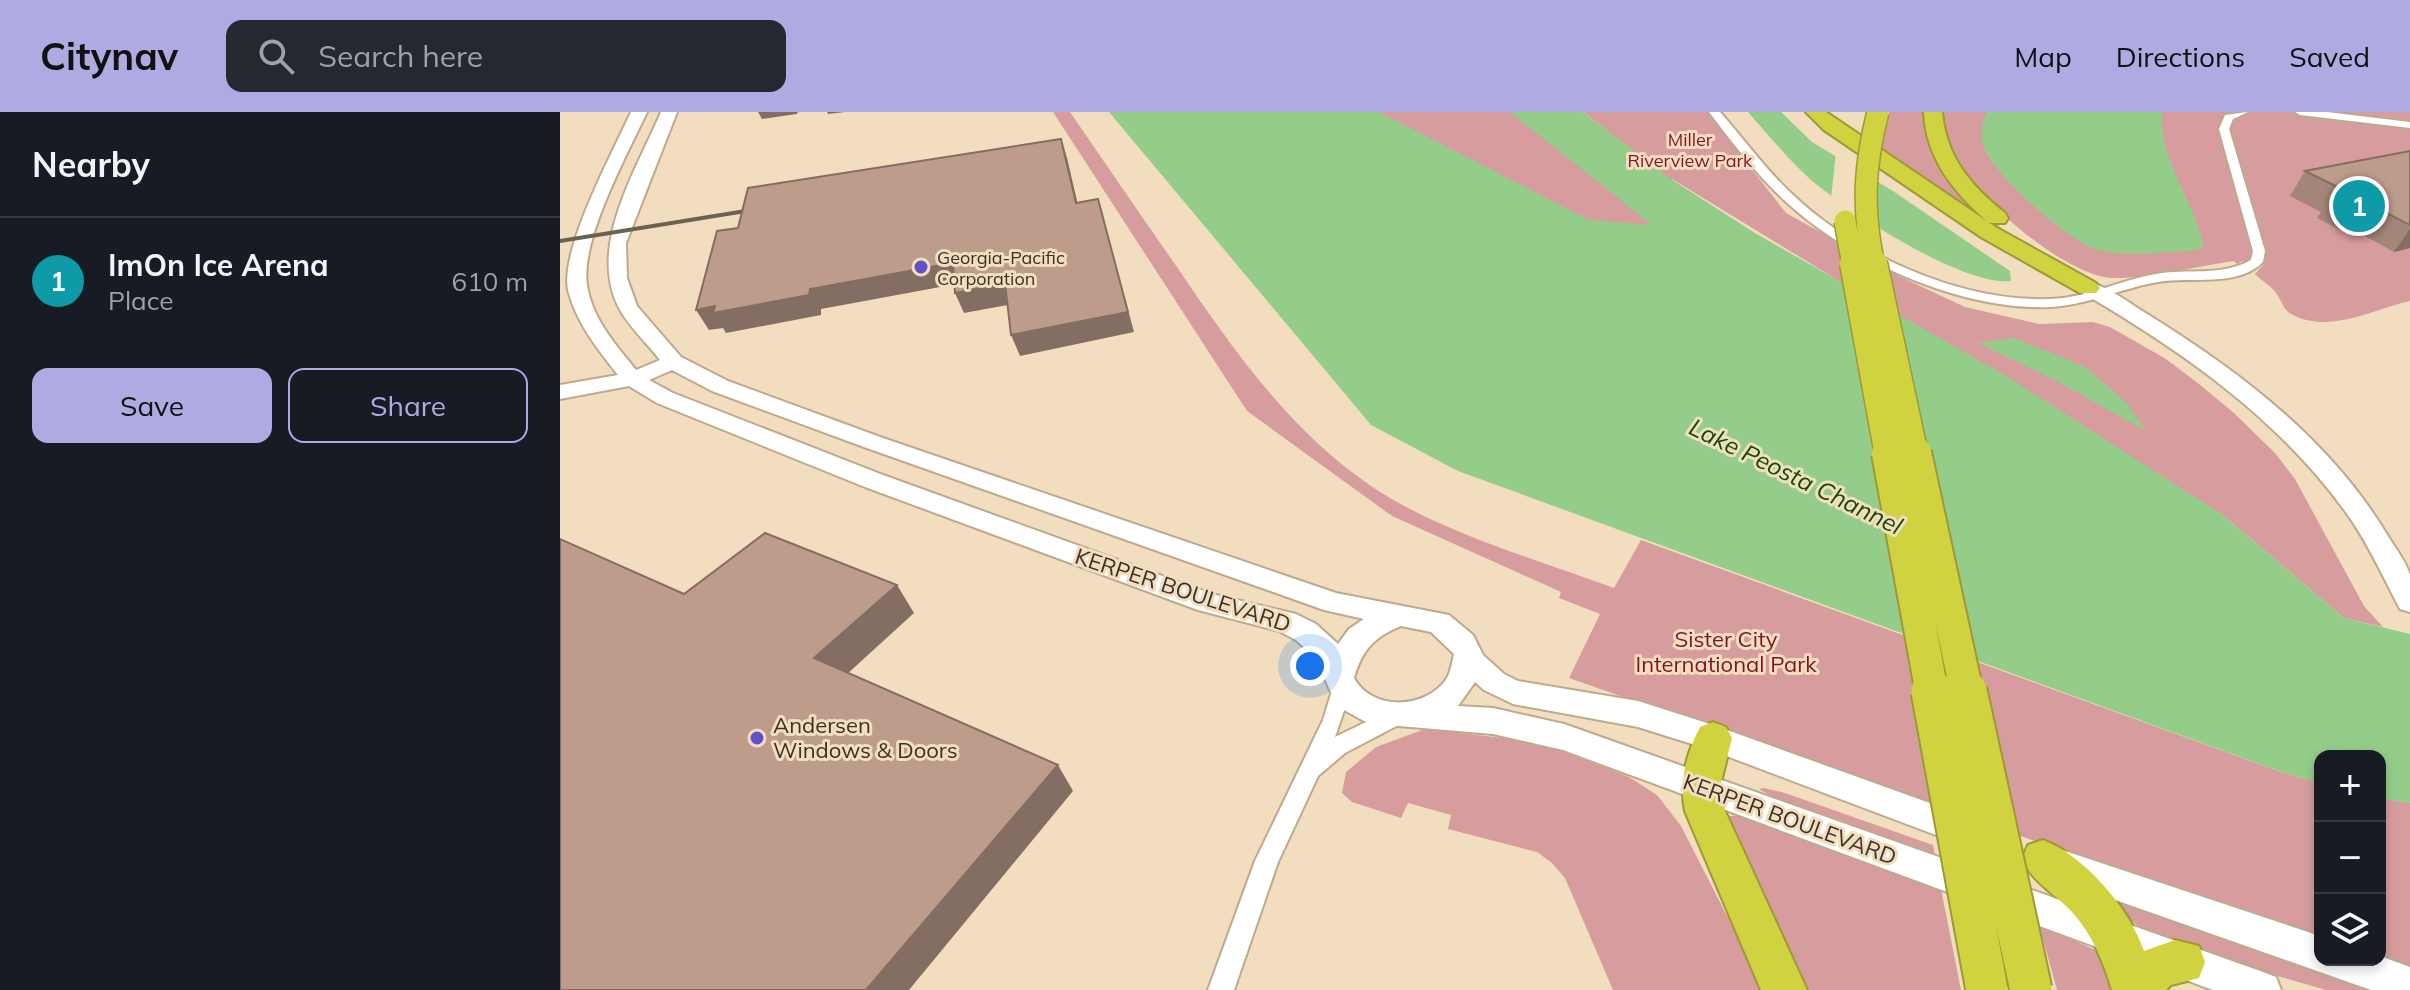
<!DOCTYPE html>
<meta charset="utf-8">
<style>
body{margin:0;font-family:Mulish,sans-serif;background:#242831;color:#f1f3f6}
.controls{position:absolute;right:24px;bottom:24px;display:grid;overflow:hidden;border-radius:16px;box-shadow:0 4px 12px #0003}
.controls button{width:72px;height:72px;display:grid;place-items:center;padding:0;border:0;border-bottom:2px solid #363941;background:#171b24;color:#f1f3f6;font:40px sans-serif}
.you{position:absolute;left:750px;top:554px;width:28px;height:28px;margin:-20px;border:6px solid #fff;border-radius:50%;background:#1a73e8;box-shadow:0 0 0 12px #1a73e833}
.badge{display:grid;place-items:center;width:52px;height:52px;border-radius:50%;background:#b0aae2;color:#fff;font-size:26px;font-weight:700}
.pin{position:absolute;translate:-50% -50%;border:4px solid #fff;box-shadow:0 2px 8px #0006}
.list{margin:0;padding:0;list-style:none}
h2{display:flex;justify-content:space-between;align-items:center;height:104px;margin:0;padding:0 32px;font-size:34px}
h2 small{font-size:26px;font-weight:400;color:#9ea1a6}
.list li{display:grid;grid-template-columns:52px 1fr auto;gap:24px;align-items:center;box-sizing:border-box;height:128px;padding:0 32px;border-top:2px solid #363941}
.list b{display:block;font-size:30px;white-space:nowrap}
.list p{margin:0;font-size:26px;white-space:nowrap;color:#9ea1a6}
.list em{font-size:26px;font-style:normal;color:#9ea1a6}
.actions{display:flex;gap:16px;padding:24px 32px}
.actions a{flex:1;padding:18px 0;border:2px solid #b0aae2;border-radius:16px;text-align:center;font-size:28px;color:#b0aae2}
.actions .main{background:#b0aae2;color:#111}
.icon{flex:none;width:44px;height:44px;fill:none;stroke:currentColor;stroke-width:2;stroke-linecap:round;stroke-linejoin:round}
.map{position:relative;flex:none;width:1850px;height:878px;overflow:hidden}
header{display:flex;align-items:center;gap:48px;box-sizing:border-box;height:112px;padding:0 40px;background:#b0aae2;color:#111}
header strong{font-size:38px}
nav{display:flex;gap:44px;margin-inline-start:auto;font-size:28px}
.search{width:560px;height:72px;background:#242831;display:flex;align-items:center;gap:20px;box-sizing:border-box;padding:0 28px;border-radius:16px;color:#9ea1a6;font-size:30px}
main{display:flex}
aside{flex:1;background:#171b24}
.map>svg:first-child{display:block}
.green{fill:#d79d9e}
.water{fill:#94cd8a}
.pier{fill:#f2debf}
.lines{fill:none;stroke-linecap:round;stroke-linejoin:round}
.street-casing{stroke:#bdaa8d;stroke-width:4}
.secondary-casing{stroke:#bdaa8d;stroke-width:4}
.highway-casing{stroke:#9c9a36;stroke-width:4}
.street{fill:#fff;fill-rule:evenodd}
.secondary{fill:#fff;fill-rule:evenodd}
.highway{fill:#d1d23f;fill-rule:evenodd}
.rail{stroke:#6d6251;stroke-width:4}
.highway-bridge-far3-casing{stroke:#9c9a36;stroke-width:24;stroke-linecap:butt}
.highway-bridge-far2-casing{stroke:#9c9a36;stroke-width:29;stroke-linecap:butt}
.highway-bridge-far1-casing{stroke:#9c9a36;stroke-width:36;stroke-linecap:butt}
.highway-bridge-casing{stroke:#9c9a36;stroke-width:45;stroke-linecap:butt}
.highway-bridge-far3{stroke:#d1d23f;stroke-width:21}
.highway-bridge-far2{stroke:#d1d23f;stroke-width:26}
.highway-bridge-far1{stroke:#d1d23f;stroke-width:32}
.highway-bridge{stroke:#d1d23f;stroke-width:41}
.wall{fill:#a38678}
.shaded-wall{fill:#846d62}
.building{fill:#bd9c8c;stroke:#846d62;stroke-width:2}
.poi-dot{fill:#6050c9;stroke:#f2debf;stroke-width:3}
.labels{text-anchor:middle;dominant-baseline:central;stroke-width:6;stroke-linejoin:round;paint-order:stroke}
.far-park-label{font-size:18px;fill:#7f1529;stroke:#f2debf}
.far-poi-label{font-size:18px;fill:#3a3226;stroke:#f2debf;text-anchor:start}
.street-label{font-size:22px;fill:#3a3226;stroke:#f2debf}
.park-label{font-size:22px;fill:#7f1529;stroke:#f2debf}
.poi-label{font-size:22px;fill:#3a3226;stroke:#f2debf;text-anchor:start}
.water-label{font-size:24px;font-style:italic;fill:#124a06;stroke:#f2debf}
</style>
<header>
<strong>Citynav</strong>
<div class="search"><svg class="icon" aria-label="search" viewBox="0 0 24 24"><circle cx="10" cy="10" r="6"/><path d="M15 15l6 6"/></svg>Search here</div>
<nav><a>Map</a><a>Directions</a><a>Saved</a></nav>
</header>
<main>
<aside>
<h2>Nearby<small></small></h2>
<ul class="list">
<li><span class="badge" style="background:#0f9aa8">1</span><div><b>ImOn Ice Arena</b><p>Place</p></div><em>610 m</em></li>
</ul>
<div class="actions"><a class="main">Save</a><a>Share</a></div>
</aside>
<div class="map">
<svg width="1850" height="878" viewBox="0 0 1850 878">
<rect width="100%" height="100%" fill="#f2debf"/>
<path class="green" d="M 493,0 L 510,0 C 546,52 581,104 617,155 C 680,248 747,344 850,397 C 914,430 986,451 1054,476 L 1081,428 L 1724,661 L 1760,671 L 1760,829 L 1009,566 L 1040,502 L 999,486 L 1001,480 L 832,404 L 687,299 Z
M 780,0 L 1020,0 L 1047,18 L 1023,0 L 1147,0 L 1226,101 L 1343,166 L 1405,195 L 1479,212 L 1533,210 L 1550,215 L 1606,247 L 1639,272 L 1674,301 L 1715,341 L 1735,367 L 1804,494 L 1823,515 L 1784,506 L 1664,404 L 1112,67 L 1142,159 Z
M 1329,0 L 1365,0 C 1361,56 1414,94 1453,125 L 1318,41 Z
M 1381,0 L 1850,0 L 1850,189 C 1814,197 1770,222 1733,203 C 1724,199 1723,192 1718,184 C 1713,174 1702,170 1695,162 L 1705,151 L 1682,149 L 1677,152 L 1674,149 C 1640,154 1584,167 1552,166 C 1503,164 1402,76 1386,30 C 1383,21 1383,10 1381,0 Z
M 865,617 L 980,630 L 1069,665 L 1097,683 L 1121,714 L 1205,878 L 1053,878 L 1005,766 L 992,751 L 977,740 L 888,717 L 891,703 L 848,691 L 841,706 L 792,690 L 782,681 L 786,660 L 816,635 Z
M 1204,676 L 1225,681 L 1373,733 L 1376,750 L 1221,690 L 1199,677 Z
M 1820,686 L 1850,691 L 1850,859 L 1820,848 Z
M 1179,703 L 1381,777 L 1401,878 L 1246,878 L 1170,714 L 1170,704 Z
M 1552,784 L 1821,878 L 1766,878 L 1623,837 L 1593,825 L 1549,792 Z
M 1479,813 L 1540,840 L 1553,878 L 1497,878 Z"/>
<path class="water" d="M 549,0 L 819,0 L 1029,108 L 1092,113 L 950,0 L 1023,0 L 1111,67 L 1195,121 L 1448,265 L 1664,404 L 1784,506 L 1850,522 L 1850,691 L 1820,686 L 1820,644 L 1760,644 L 1760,671 L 1724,661 L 898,359 L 811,313 Z
M 1188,0 L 1221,0 L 1252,30 L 1333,79 L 1450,159 L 1451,169 C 1404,175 1287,99 1251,68 C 1228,47 1208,23 1188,0 Z
M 1427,0 L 1602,0 C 1598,48 1635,90 1644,135 L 1633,139 C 1602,138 1565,147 1535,137 C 1508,128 1433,63 1424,35 C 1420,23 1421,12 1427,0 Z
M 1454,226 L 1525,255 L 1566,290 L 1586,319 L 1493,267 L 1418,231 Z"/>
<path class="pier" d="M 1276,40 L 1316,64 L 1319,121 L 1271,87 Z"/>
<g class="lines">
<defs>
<path id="street" d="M 1149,0 L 1160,0 C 1184,27 1205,57 1232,82 C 1296,143 1400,190 1490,187 C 1527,186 1560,168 1596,162 C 1628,156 1661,165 1691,148 L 1693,139 L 1659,17 L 1665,3 L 1688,0 L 1673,7 L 1669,17 L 1705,139 L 1703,150 C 1677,176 1631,164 1598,170 C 1562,176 1528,193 1491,195 C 1402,199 1289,149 1224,88 C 1196,62 1172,30 1149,0 Z
M 1735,0 L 1767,0 L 1850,10 L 1850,16 L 1740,3 Z
M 782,567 L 789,569 L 792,575 L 775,625 L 837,595 L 844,598 L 847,604 L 844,610 L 785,641 L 758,664 L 718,750 L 674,878 L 648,878 L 695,749 L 763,608 L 775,569 Z"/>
<path id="secondary" d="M 71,0 L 87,0 C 67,43 20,128 27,173 C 32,207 56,233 76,258 L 100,248 C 87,231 67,213 58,194 C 28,133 77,57 101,0 L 117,0 L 66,131 L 67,166 L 77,194 L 121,245 L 168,269 L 320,325 L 776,481 L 889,503 L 913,523 L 923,543 L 944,562 L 958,569 L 1078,589 L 1153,613 L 1417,708 L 1422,719 L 1417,730 L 1405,734 L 1148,637 L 1078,615 L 953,592 L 924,578 L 915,570 L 898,594 L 933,596 L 1004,612 L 1703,860 L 1716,865 L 1721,878 L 1653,878 L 1003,638 L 933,622 L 815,612 L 804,609 L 784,598 L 772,583 L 756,546 L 736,528 L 719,519 L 638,498 L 305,375 L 97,291 L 69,274 L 0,287 L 0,273 L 58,263 C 37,236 17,212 8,178 C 0,137 53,40 71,0 ZM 112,258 L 152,279 L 304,335 L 764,498 L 804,507 L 789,517 L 778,532 L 756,512 L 736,502 L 652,482 L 323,363 L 113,281 L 89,268 ZM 841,514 L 871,520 L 894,542 C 892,550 891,559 887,566 C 866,598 812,599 794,566 C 802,538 814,525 841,514 Z
M 1528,170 C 1549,175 1569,191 1587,202 C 1679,259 1769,327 1826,421 C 1833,433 1846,449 1850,463 C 1850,474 1850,489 1850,500 L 1840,497 C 1824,467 1810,435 1790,406 C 1721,308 1624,240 1521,180 L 1518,176 Z
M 1502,738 L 1760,824 L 1760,848 L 1820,848 L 1820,844 L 1850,855 L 1850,878 L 1811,878 L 1490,765 L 1485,754 L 1490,743 Z"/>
<path id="highway" d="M 1246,0 L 1266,0 L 1437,116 L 1536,171 L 1540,176 L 1536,181 L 1520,181 L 1421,125 L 1264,18 Z
M 1364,0 L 1382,0 C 1386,45 1411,74 1445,101 L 1448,106 L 1445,111 L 1429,111 C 1394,81 1366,47 1364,0 Z
M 1153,610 L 1166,615 L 1172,626 L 1160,674 L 1165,699 L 1247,878 L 1201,878 L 1125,699 C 1119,669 1126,643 1140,615 Z
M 1483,728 C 1525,744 1569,796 1584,839 L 1615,828 L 1639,834 L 1645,850 L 1639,866 L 1611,873 L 1606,878 L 1552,878 C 1543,849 1533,824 1513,801 C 1496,782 1473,771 1462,747 L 1468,733 Z"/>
</defs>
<use href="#street" class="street-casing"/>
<use href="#secondary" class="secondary-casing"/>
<use href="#highway" class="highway-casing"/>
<use href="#street" class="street"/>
<use href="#secondary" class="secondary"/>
<use href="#highway" class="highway"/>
<path class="rail" d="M 0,129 L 198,97"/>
<defs>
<path id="highway-bridge-far3" d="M 1285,109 L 1293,153
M 1314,153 C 1302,98 1304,54 1318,0"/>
<path id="highway-bridge-far2" d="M 1293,151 L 1328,343
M 1314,151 L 1355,343"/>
<path id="highway-bridge-far1" d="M 1328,341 L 1372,581
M 1355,341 L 1407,581"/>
<path id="highway-bridge" d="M 1372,579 L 1427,878
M 1406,579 L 1471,878"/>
</defs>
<use href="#highway-bridge-far3" class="highway-bridge-far3-casing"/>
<use href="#highway-bridge-far2" class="highway-bridge-far2-casing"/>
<use href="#highway-bridge-far1" class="highway-bridge-far1-casing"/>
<use href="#highway-bridge" class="highway-bridge-casing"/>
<use href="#highway-bridge-far3" class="highway-bridge-far3"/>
<use href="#highway-bridge-far2" class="highway-bridge-far2"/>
<use href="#highway-bridge-far1" class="highway-bridge-far1"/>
<use href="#highway-bridge" class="highway-bridge"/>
</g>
<path class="wall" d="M 1850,39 L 1850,136 L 1834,140 L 1796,119 L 1786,121 L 1757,106 L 1761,100 L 1730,84 L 1745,59 Z"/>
<path class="shaded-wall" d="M 198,0 L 238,0 L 237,2 L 202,7 Z
M 267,0 L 285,0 L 268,2 Z
M 501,27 L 507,46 L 522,110 L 516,91 Z
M 538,87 L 574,220 L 460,244 L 451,223 Z
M 1813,94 L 1796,119 L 1786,121 L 1803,96 Z
M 1850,117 L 1850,136 L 1834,140 Z
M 393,151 L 402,171 L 261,197 L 261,203 L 166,221 L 163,216 L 149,218 L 136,198 Z
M 445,171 L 453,192 L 404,201 L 395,181 Z
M 337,473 L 354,501 L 275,573 L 254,546 Z
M 498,653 L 513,679 L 349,878 L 306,878 Z"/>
<path class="building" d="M 501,27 L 516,91 L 538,87 L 568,200 L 451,223 L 445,171 L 395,181 L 393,151 L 250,177 L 249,183 L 153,201 L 155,194 L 136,198 L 157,119 L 178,116 L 188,76 Z
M 1850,39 L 1850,113 L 1813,94 L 1803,96 L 1773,81 L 1784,78 L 1745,59 Z
M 205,421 L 337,473 L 254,546 L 498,653 L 306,878 L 0,878 L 0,427 L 124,482 Z"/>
<g class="poi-dot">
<circle cx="361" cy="155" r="8"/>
<circle cx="197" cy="626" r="8"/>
</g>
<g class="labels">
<g class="far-park-label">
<text x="1130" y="27">Miller<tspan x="1130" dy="21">Riverview Park</tspan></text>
</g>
<g class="far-poi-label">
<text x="377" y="145">Georgia-Pacific<tspan x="377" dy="21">Corporation</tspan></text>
</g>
<g class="street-label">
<text transform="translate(623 478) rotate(18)">KERPER BOULEVARD</text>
<text transform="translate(1230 707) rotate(20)">KERPER BOULEVARD</text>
</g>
<g class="park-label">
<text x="1166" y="527">Sister City<tspan x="1166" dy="25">International Park</tspan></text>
</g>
<g class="poi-label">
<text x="213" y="613">Andersen<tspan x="213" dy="25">Windows &amp; Doors</tspan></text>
</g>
<g class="water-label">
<text transform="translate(1236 364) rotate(26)">Lake Peosta Channel</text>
</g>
</g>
</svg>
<div class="controls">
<button>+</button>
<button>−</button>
<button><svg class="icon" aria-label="layers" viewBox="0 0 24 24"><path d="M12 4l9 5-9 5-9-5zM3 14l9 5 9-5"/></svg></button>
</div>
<div class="you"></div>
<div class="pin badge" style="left:1799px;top:94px;background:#0f9aa8">1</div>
</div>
</main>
